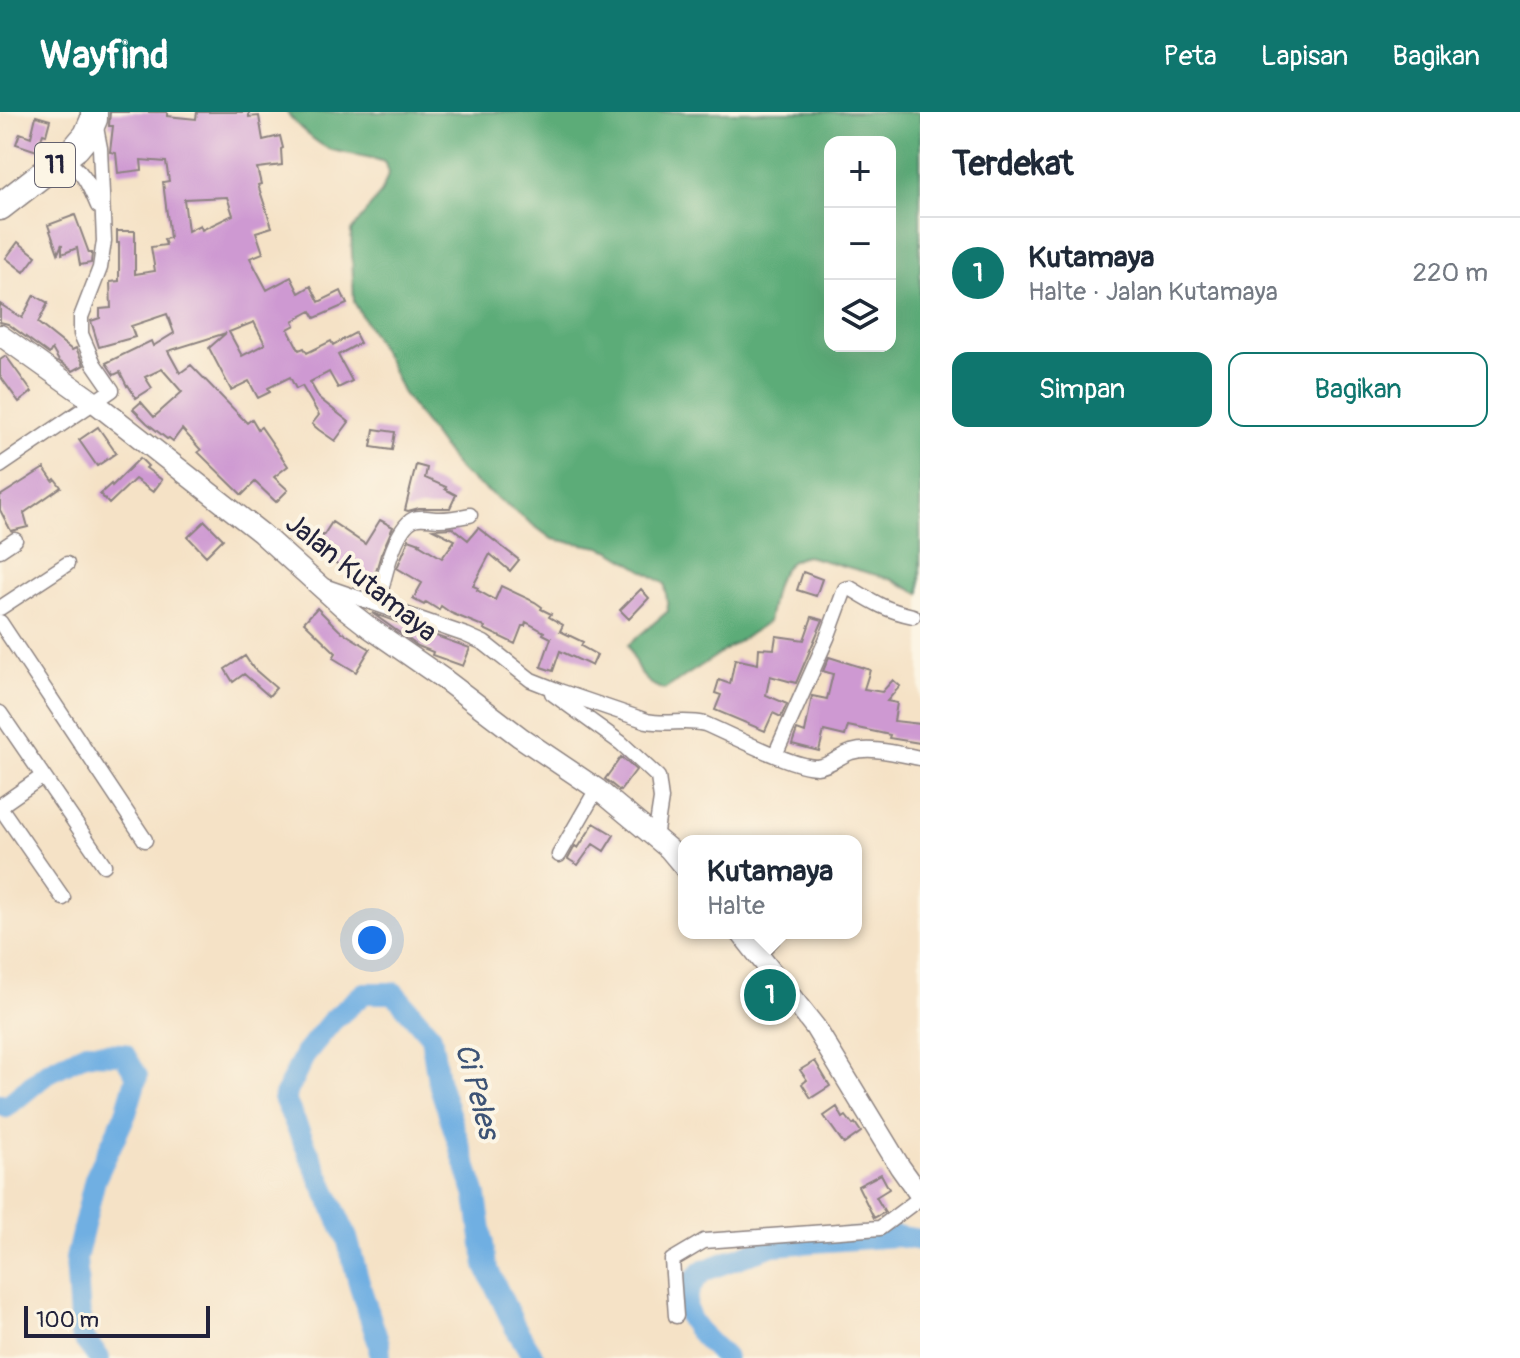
<!DOCTYPE html>
<html lang="id">
<meta charset="utf-8">
<style>
body{margin:0;font-family:Pangolin,sans-serif;background:#f6f6f7;color:#1f2937}
.controls{position:absolute;right:24px;top:24px;display:grid;overflow:hidden;border-radius:16px;box-shadow:0 8px 32px #0002}
.controls button{width:72px;height:72px;display:grid;place-items:center;padding:0;border:0;border-bottom:2px solid #e0e1e3;background:#fff;color:#1f2937;font:40px sans-serif}
.scale{position:absolute;left:24px;bottom:20px;width:186px;box-sizing:border-box;padding-left:8px;border:4px solid #22223b;border-top:0;font-size:22px;line-height:28px;white-space:nowrap;color:#22223b;-webkit-text-stroke:6px #fcf5e5;paint-order:stroke}
.you{position:absolute;left:372px;top:828px;width:28px;height:28px;margin:-20px;border:6px solid #fff;border-radius:50%;background:#1a73e8;box-shadow:0 0 0 12px #1a73e833}
.badge{display:grid;place-items:center;width:52px;height:52px;border-radius:50%;background:#0f766e;color:#fff;font-size:26px;font-weight:700}
.pin{position:absolute;translate:-50% -50%;border:4px solid #fff;box-shadow:0 2px 8px #0006}
.popup{position:absolute;left:678px;top:723px;width:184px;height:104px;box-sizing:border-box;display:grid;place-content:center;border-radius:16px;background:#fff;filter:drop-shadow(0 2px 6px #0005);font-size:26px;white-space:nowrap;color:#747a83}
.popup b{font-size:30px;color:#1f2937}
.popup::after{content:'';position:absolute;left:50%;top:100%;margin-left:-16px;border:16px solid transparent;border-top-color:#fff}
.list{margin:0;padding:0;list-style:none}
h2{display:flex;justify-content:space-between;align-items:center;height:104px;margin:0;padding:0 32px;font-size:34px}
h2 small{font-size:26px;font-weight:400;color:#747a83}
.list li{display:grid;grid-template-columns:52px 1fr auto;gap:24px;align-items:center;box-sizing:border-box;height:112px;padding:0 32px;border-top:2px solid #e0e1e3}
.list b{display:block;font-size:30px;white-space:nowrap}
.list p{margin:0;font-size:26px;white-space:nowrap;color:#747a83}
.list em{font-size:26px;font-style:normal;color:#747a83}
.actions{display:flex;gap:16px;padding:24px 32px}
.actions a{flex:1;padding:18px 0;border:2px solid #0f766e;border-radius:16px;text-align:center;font-size:28px;color:#0f766e}
.actions .main{background:#0f766e;color:#fff}
.icon{flex:none;width:44px;height:44px;fill:none;stroke:currentColor;stroke-width:2;stroke-linecap:round;stroke-linejoin:round}
.map{position:relative;flex:none;width:920px;height:1246px;overflow:hidden}
header{display:flex;align-items:center;gap:48px;box-sizing:border-box;height:112px;padding:0 40px;background:#0f766e;color:#fff}
header strong{font-size:38px}
nav{display:flex;gap:44px;margin-inline-start:auto;font-size:28px}
main{display:flex}
aside{flex:1;background:#fff}
.map>svg:first-child{display:block}
.forest{fill:#5cac78;stroke:#3f675a;stroke-width:2;fill-rule:evenodd}
.lines{fill:none;stroke-linecap:round;stroke-linejoin:round}
.river{stroke:#6fafe2;stroke-width:22}
.building{fill:#ce99d2;fill-rule:evenodd}
.street-casing{stroke:#8c8280;stroke-width:17}
.secondary-casing{stroke:#8c8280;stroke-width:23}
.highway-casing{stroke:#8c8280;stroke-width:29}
.street{stroke:#fff;stroke-width:14}
.secondary{stroke:#fff;stroke-width:20}
.highway{stroke:#fff;stroke-width:26}
.labels{text-anchor:middle;dominant-baseline:central;stroke-width:8;stroke-linejoin:round;paint-order:stroke}
.shield{fill:#fcf5e5;stroke:#63616e;stroke-width:2}
.shield-label{font-size:26px;font-weight:bold;fill:#22223b}
.street-label{font-size:28px;fill:#22223b;stroke:#fcf5e5}
.water-label{font-size:30px;font-style:italic;fill:#3d5375;stroke:#fcf5e5}
</style>
<header>
<strong>Wayfind</strong>
<nav><a>Peta</a><a>Lapisan</a><a>Bagikan</a></nav>
</header>
<main>
<div class="map">
<svg width="920" height="1246" viewBox="0 0 920 1246">
<rect width="100%" height="100%" fill="#fcf5e5"/>
<filter id="ink" filterUnits="userSpaceOnUse"><feTurbulence type="fractalNoise" baseFrequency=".0125" numOctaves="2"/><feDisplacementMap in="SourceGraphic" scale="16" xChannelSelector="R" yChannelSelector="G"/><feConvolveMatrix kernelMatrix="1 2 1 2 8 2 1 2 1" color-interpolation-filters="sRGB"/></filter>
<filter id="wash" filterUnits="userSpaceOnUse"><feTurbulence type="fractalNoise" baseFrequency=".006" numOctaves="4" result="noise"/><feDisplacementMap in="SourceGraphic" scale="32" xChannelSelector="R" yChannelSelector="G"/><feGaussianBlur stdDeviation="1.8" result="paint"/><feColorMatrix in="noise" values="0 0 0 0 0 0 0 0 0 0 0 0 0 0 0 0 0 1.4 0 .05"/><feComposite in="paint" operator="in"/></filter>
<g filter="url(#wash)">
<rect width="100%" height="100%" fill="#f5e2c6"/>
<path class="forest" d="M 287,0 L 920,0 L 920,482 L 891,467 L 807,444 C 774,449 774,483 768,510 L 664,578 C 639,569 638,556 628,533 L 668,499 L 665,472 L 611,439 L 600,435 L 552,427 L 459,358 L 402,280 L 388,249 L 354,190 L 351,119 L 381,81 L 389,60 L 384,50 C 367,43 350,43 332,38 C 319,34 294,12 287,0 ZM 830,30 L 890,30 L 890,234 L 830,234 Z"/>
<g class="lines">
<path class="river" d="M 0,992 L 6,995 L 47,961 L 86,941 L 124,942 L 137,964 L 126,1001 L 95,1067 L 76,1147 L 81,1223 L 99,1246
M 380,1246 L 379,1232 L 361,1178 L 347,1126 L 284,986 L 305,942 L 332,909 L 364,881 L 394,881 L 431,924 L 438,968 L 476,1084 L 486,1154 L 515,1215 L 534,1246
M 725,1246 C 699,1219 665,1196 703,1159 L 773,1133 L 896,1124 L 920,1128"/>
</g>
<g id="blocks">
<path class="building" d="M 110,0 L 167,0 L 167,4 L 196,7 L 197,0 L 249,0 L 249,5 L 259,4 L 263,28 L 280,24 L 283,36 L 281,37 L 282,53 L 257,56 L 261,72 L 258,73 L 272,115 L 256,120 L 263,141 L 250,146 L 267,178 L 291,165 L 299,181 L 311,174 L 319,190 L 341,179 L 347,192 L 315,206 L 311,199 L 293,209 L 295,213 L 288,217 L 299,238 L 304,236 L 307,241 L 331,229 L 333,233 L 355,221 L 360,231 L 338,243 L 352,269 L 338,276 L 329,260 L 310,270 L 319,286 L 349,310 L 335,329 L 319,318 L 312,312 L 319,303 L 302,274 L 296,277 L 290,265 L 268,276 L 270,280 L 258,286 L 249,269 L 231,278 L 209,236 L 226,221 L 168,239 L 180,261 L 191,253 L 247,311 L 252,307 L 258,317 L 261,315 L 288,354 L 274,365 L 288,378 L 276,390 L 255,370 L 242,383 L 198,340 L 201,338 L 182,317 L 173,329 L 169,326 L 167,327 L 147,311 L 133,297 L 141,290 L 154,305 L 182,280 L 162,257 L 145,265 L 152,276 L 136,286 L 128,273 L 127,274 L 120,260 L 114,263 L 106,251 L 151,229 L 153,234 L 174,221 L 167,202 L 131,214 L 135,225 L 99,235 L 91,209 L 100,206 L 100,197 L 111,196 L 110,170 L 119,169 L 119,131 L 117,131 L 117,119 L 135,119 L 135,162 L 155,159 L 151,135 L 166,133 L 164,127 L 170,126 L 163,70 L 169,69 L 166,50 L 141,48 L 142,58 L 118,61 L 116,41 L 110,40 L 113,14 L 109,14 ZM 227,85 L 233,103 L 202,118 L 200,113 L 188,119 L 184,87 ZM 254,210 L 265,232 L 242,244 L 229,220 Z
M 36,4 L 50,8 L 46,23 L 43,22 L 37,39 L 16,32 L 20,21 L 31,25 Z
M 75,103 L 89,141 L 92,141 L 91,151 L 80,153 L 77,136 L 62,142 L 62,132 L 58,141 L 48,113 Z
M 18,130 L 36,144 L 24,160 L 6,146 Z
M 34,183 L 48,191 L 38,211 L 72,238 L 76,236 L 84,253 L 73,259 L 59,249 L 52,237 L 49,242 L 8,212 L 0,210 L 0,192 L 22,206 Z
M 6,244 L 32,280 L 19,290 L 0,264 L 0,248 Z
M 98,315 L 116,341 L 97,354 L 79,328 Z
M 374,317 L 395,320 L 392,338 L 371,335 Z
M 140,346 L 148,354 L 146,356 L 162,368 L 153,380 L 135,367 L 109,392 L 100,382 L 111,372 L 112,374 Z
M 416,353 L 427,356 L 425,366 L 446,375 L 445,377 L 456,383 L 450,396 L 419,396 L 408,399 L 405,398 Z
M 44,356 L 53,369 L 55,367 L 61,375 L 24,401 L 28,415 L 11,419 L 0,398 L 0,384 Z
M 380,408 L 393,415 L 381,442 L 373,469 L 356,461 L 355,463 L 331,448 L 332,446 L 313,432 L 320,422 L 323,424 L 332,410 L 365,432 Z
M 205,409 L 223,427 L 206,444 L 188,425 Z
M 453,416 L 468,428 L 478,416 L 519,448 L 510,459 L 490,442 L 473,474 L 478,476 L 477,478 L 495,488 L 501,474 L 535,490 L 542,495 L 541,497 L 551,502 L 549,505 L 563,513 L 560,519 L 583,530 L 581,534 L 597,543 L 592,554 L 560,539 L 553,559 L 541,555 L 551,526 L 543,522 L 544,520 L 526,510 L 525,514 L 522,514 L 515,532 L 484,517 L 485,515 L 451,501 L 441,494 L 439,498 L 426,490 L 424,493 L 413,487 L 422,471 L 397,456 L 409,427 L 420,431 L 419,432 L 442,446 L 455,428 L 433,417 Z
M 803,460 L 822,467 L 816,484 L 797,478 Z
M 641,477 L 649,486 L 629,507 L 620,498 Z
M 317,496 L 339,518 L 370,537 L 356,560 L 333,546 L 336,541 L 304,510 Z
M 372,501 L 470,536 L 463,554 L 432,543 L 433,540 L 418,534 Z
M 812,505 L 823,508 L 796,571 L 770,564 L 766,583 L 787,592 L 781,605 L 773,601 L 765,619 L 715,598 L 721,583 L 715,581 L 719,568 L 730,572 L 735,547 L 758,552 L 759,536 L 774,537 L 776,524 L 804,528 Z
M 245,544 L 253,556 L 276,576 L 269,584 L 244,562 L 233,570 L 225,557 Z
M 829,545 L 870,558 L 864,577 L 882,580 L 893,568 L 900,574 L 887,589 L 897,591 L 894,609 L 920,612 L 920,631 L 889,626 L 890,623 L 848,614 L 845,624 L 824,619 L 819,639 L 792,632 L 797,618 L 805,621 L 812,584 L 827,587 L 833,562 L 823,559 Z
M 621,645 L 636,658 L 620,679 L 605,667 Z
M 594,711 L 614,723 L 604,739 L 593,732 L 578,753 L 568,747 L 575,734 L 578,736 Z
M 815,949 L 830,974 L 811,986 L 802,972 L 807,968 L 800,958 Z
M 837,995 L 843,1006 L 846,1004 L 853,1013 L 855,1011 L 861,1020 L 844,1032 L 824,1004 Z
M 881,1062 L 889,1077 L 876,1085 L 885,1100 L 874,1106 L 858,1074 Z"/>
</g>
</g>
<g filter="url(#ink)">
<use href="#blocks" fill-opacity="0" stroke="#8c8280" stroke-width="2"/>
<g class="lines">
<defs>
<path id="street" d="M 62,48 C 82,55 90,75 98,94
M 0,354 L 112,278 L 94,252 L 81,222 L 81,205 L 100,156 L 104,129 L 100,36 L 95,10
M 0,438 L 15,428
M 324,474 L 466,523 L 484,531 L 531,568 L 559,579 L 647,609 C 667,613 686,607 705,612 C 731,623 792,655 817,655 C 830,654 839,644 851,640 C 872,634 899,642 920,646
M 378,492 C 382,473 394,416 414,407 C 421,404 431,407 439,407 C 449,407 460,405 470,403
M 0,496 L 67,452
M 0,510 L 145,728
M 552,581 L 621,631 L 658,665 L 661,687 L 655,726
M 0,601 L 104,753
M 775,643 L 827,526 L 845,477 L 850,476 C 873,490 885,498 913,504
M 0,694 L 43,664
M 0,695 L 63,786
M 559,743 L 597,677
M 758,843 L 778,821
M 676,1204 L 672,1148 L 704,1129 L 880,1116 L 920,1086"/>
<path id="secondary" d="M 0,223 L 94,290 L 261,421 L 343,495 L 370,516 L 445,568 L 520,625 L 597,677 L 669,737 L 684,755
M 741,821 L 815,915 L 900,1055 L 920,1083"/>
<path id="highway" d="M 0,95 L 76,36 L 87,23 L 94,7 L 94,0"/>
</defs>
<use href="#street" class="street-casing"/>
<use href="#secondary" class="secondary-casing"/>
<use href="#highway" class="highway-casing"/>
<use href="#street" class="street"/>
<use href="#secondary" class="secondary"/>
<use href="#highway" class="highway"/>
</g>
</g>
<g class="labels">
<rect class="shield" x="35" y="31" width="40" height="44" rx="6"/>
<g class="shield-label">
<text x="55" y="53">11</text>
</g>
<g class="street-label">
<text transform="translate(361 466) rotate(39)">Jalan Kutamaya</text>
</g>
<g class="water-label">
<text transform="translate(477 979) rotate(75)">Ci Peles</text>
</g>
</g>
</svg>
<div class="controls">
<button>+</button>
<button>−</button>
<button><svg class="icon" aria-label="layers" viewBox="0 0 24 24"><path d="M12 4l9 5-9 5-9-5zM3 14l9 5 9-5"/></svg></button>
</div>
<div class="scale">100 m</div>
<div class="you"></div>
<div class="pin badge" style="left:770px;top:883px">1</div>
<div class="popup"><b>Kutamaya</b>Halte</div>
</div>
<aside>
<h2>Terdekat<small></small></h2>
<ul class="list">
<li><span class="badge">1</span><div><b>Kutamaya</b><p>Halte · Jalan Kutamaya</p></div><em>220 m</em></li>
</ul>
<div class="actions"><a class="main">Simpan</a><a>Bagikan</a></div>
</aside>
</main>
